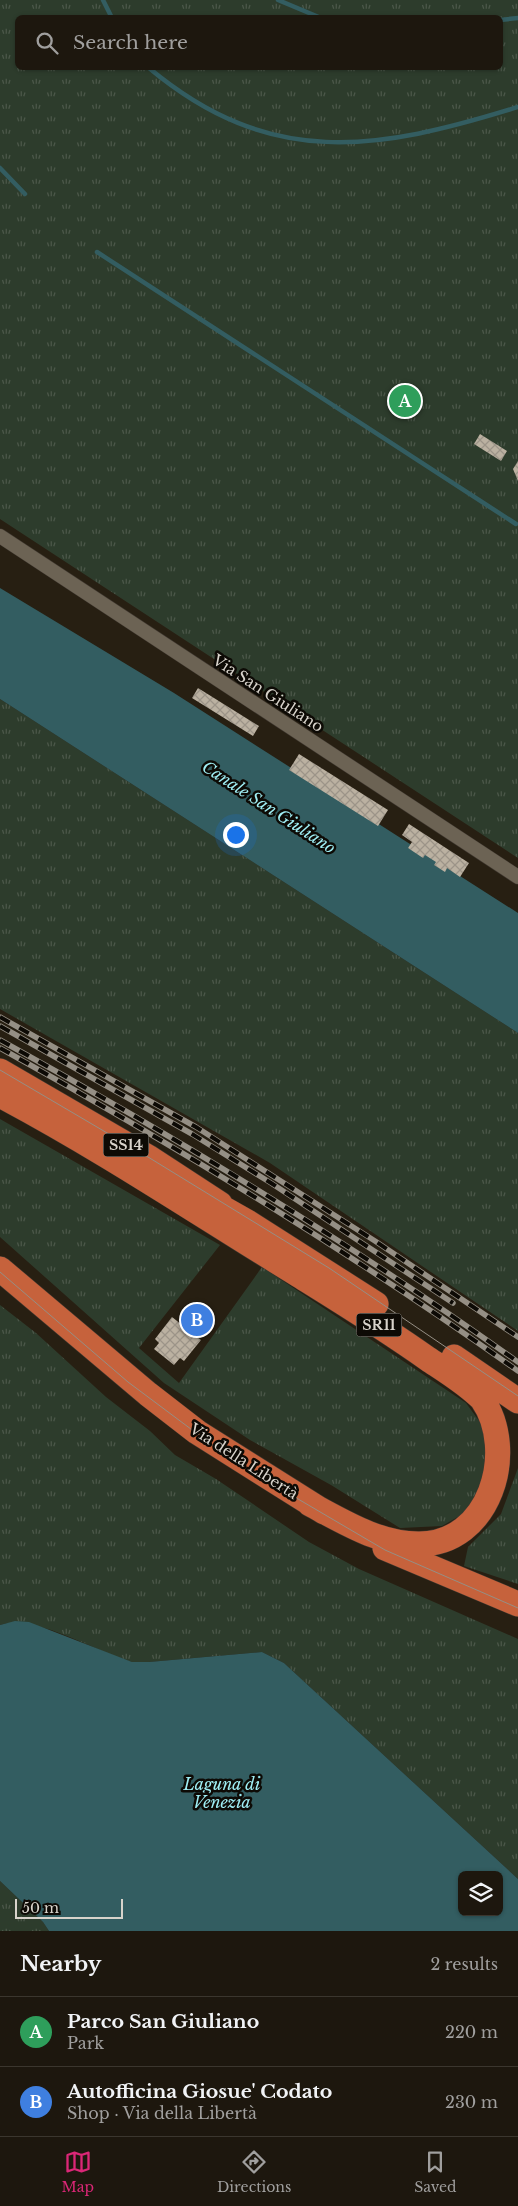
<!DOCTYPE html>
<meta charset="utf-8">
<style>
body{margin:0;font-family:"Libre Baskerville",serif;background:#252017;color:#f1f3f6}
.controls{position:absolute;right:15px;bottom:15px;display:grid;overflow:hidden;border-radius:8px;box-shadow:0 1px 4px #0004}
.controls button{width:45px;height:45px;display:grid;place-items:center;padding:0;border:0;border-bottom:1px solid #3b362e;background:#1d170e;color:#f1f3f6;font:25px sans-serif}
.scale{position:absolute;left:15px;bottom:12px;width:108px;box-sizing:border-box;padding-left:5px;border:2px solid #d8d3cb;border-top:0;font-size:14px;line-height:18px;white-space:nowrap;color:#d8d3cb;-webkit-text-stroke:4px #0d0a05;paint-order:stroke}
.you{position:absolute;left:235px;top:834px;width:18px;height:18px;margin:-12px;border:4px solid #fff;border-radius:50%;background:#1a73e8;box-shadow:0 0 0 8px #1a73e833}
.badge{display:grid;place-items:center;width:32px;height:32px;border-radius:50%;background:#db2777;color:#fff;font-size:16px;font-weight:700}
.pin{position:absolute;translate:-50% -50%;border:2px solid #fff;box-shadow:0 1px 5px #0006}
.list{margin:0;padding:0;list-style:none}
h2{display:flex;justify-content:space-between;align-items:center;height:65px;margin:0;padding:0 20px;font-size:21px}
h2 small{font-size:16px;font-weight:400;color:#a09f9e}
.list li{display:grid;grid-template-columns:32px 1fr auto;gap:15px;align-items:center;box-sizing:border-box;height:70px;padding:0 20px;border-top:1px solid #3b362e}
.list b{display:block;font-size:19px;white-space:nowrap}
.list p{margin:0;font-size:16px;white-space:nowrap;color:#a09f9e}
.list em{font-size:16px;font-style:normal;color:#a09f9e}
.icon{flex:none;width:28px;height:28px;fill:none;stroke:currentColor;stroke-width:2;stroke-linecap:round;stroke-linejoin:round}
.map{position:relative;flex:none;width:518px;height:1931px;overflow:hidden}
.search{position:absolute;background:#1d170e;box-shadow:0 1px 4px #0004;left:15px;right:15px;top:15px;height:55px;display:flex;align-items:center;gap:12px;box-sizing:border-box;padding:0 18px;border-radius:8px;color:#a09f9e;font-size:19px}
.sheet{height:205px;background:#1d170e}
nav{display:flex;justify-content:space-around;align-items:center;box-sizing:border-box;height:70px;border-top:1px solid #3b362e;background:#1d170e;font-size:14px;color:#a09f9e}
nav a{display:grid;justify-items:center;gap:2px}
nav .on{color:#db2777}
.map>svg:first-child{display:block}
.grass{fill:url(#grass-tufts);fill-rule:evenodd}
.water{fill:#335d61;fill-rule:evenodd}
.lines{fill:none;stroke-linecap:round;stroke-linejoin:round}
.stream{stroke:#335d61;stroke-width:4.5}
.building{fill:url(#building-cross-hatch)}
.street-casing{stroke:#403931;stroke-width:15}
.highway-casing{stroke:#403931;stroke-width:26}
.street{stroke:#6c6354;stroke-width:14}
.highway{stroke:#c6623c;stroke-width:25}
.tram{stroke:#958f85;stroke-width:1}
.rail-casing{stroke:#958f85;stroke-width:5.5}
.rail{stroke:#0d0a05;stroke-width:4;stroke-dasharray:11;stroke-linecap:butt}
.labels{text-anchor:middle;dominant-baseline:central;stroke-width:5;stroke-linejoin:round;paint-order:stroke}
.shield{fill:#0d0a05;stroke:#9b9790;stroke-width:1}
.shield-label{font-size:14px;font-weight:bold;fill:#d8d3cb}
.street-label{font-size:15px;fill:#d8d3cb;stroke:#0d0a05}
.water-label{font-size:16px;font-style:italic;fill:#a0eff5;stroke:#0d0a05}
</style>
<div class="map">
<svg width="518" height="1931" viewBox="0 0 518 1931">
<defs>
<pattern id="grass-tufts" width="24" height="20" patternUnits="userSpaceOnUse" patternTransform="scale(1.25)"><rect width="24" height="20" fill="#2d3c2c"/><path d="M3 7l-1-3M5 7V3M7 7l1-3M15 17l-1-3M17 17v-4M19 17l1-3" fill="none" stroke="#4b5749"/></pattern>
<pattern id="building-cross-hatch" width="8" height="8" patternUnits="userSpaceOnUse" patternTransform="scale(1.25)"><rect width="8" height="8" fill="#bbb1a1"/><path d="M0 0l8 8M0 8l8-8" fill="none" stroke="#9c9488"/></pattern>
</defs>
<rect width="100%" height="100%" fill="#271f12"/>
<path class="grass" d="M 0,0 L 518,0 L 518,858 L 0,519 ZM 18,18 L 500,18 L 500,68 L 18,68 Z
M 0,699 L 518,1033 L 518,1331 L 270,1163 L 0,1009 Z
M 0,1119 L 220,1245 L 139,1348 L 179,1383 L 262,1267 L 466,1403 L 485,1429 L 490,1468 L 475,1507 L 442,1526 L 400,1528 L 331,1485 L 250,1440 L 164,1383 L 0,1237 Z
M 0,1305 L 36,1333 L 106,1397 L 150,1431 L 175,1455 L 216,1479 L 309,1542 L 359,1569 L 518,1639 L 518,1879 L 284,1663 L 262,1652 L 149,1662 L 132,1662 C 96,1652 34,1613 0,1625 Z
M 518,1468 L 518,1584 L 464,1566 L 468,1547 L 501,1514 Z
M 0,1881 L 43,1922 L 49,1931 L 0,1931 Z"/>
<path class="water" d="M 0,588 L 174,693 L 518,913 L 518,1033 L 0,699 Z
M 15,1621 L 29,1622 L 132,1662 L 149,1662 L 262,1652 L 284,1663 L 518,1879 L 518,1931 L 49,1931 L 43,1922 L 0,1881 L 0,1625 ZM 462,1875 L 499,1875 L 499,1912 L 462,1912 Z"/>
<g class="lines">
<path class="stream" d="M 103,0 L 112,18
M 278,0 L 321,18
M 500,20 L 518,18
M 149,68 C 270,169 377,151 518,107
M 0,168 L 25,194
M 97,252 L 516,524"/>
</g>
<path class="building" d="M 480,434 L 507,451 L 501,461 L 474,444 Z
M 518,461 L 518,481 L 513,469 Z
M 198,688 L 259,726 L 253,736 L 192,698 Z
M 299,754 L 388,810 L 378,826 L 289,770 Z
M 409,824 L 469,863 L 460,877 L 447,868 L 445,872 L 434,865 L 436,862 L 425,855 L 423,858 L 408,848 L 412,842 L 402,835 Z
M 172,1317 L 201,1340 L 184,1361 L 180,1358 L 174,1365 L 154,1349 L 159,1343 L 155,1339 Z"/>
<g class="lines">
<defs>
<path id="street" d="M 0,536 L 518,877"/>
<path id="highway" d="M 0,1071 L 148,1157 L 220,1204
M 0,1095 C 102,1149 199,1214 297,1274 C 342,1302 386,1329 428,1359 C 446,1371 466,1383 482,1399 C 518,1451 490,1545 418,1544 C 379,1544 344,1522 310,1504
M 203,1197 L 249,1223 L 376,1304
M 0,1269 L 148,1394 L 197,1432 L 324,1512
M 454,1357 L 518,1401
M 385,1548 L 518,1604"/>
</defs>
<use href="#street" class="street-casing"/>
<use href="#highway" class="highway-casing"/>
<use href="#street" class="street"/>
<use href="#highway" class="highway"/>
<path class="tram" d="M 0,1070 L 148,1157 L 329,1268 L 518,1396
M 0,1272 L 128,1382 L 235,1462 L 385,1550 L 518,1608"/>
<defs>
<path id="rail" d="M 0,1017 L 196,1127 L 375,1241 L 518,1337
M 0,1026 L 192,1134 L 271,1183 L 453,1303
M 0,1040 C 178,1138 352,1244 518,1362
M 0,1048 C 178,1147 352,1253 518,1371"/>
</defs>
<use href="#rail" class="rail-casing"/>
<use href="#rail" class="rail"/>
</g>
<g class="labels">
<g class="shield">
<rect x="103.5" y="1133.5" width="45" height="23" rx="4"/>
<rect x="356.5" y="1313.5" width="45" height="23" rx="4"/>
</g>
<g class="shield-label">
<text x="126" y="1145">SS14</text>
<text x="379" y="1325">SR11</text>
</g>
<g class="street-label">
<text transform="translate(268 693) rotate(33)">Via San Giuliano</text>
<text transform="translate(244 1461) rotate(33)">Via della Libertà</text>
</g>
<g class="water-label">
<text transform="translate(269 807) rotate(33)">Canale San Giuliano</text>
<text x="222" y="1784">Laguna di<tspan x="222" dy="18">Venezia</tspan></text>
</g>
</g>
</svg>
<div class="controls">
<button><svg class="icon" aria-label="layers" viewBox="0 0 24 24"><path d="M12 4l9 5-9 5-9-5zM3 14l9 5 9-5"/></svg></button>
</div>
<div class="scale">50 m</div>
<div class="you"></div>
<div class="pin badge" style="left:405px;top:401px;background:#2e9e5b">A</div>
<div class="pin badge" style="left:197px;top:1320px;background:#3f7fe0">B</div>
<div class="search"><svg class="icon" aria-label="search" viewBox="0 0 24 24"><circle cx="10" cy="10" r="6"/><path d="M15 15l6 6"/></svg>Search here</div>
</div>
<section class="sheet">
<h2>Nearby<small>2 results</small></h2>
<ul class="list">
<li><span class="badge" style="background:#2e9e5b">A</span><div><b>Parco San Giuliano</b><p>Park</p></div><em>220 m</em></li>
<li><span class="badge" style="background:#3f7fe0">B</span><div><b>Autofficina Giosue' Codato</b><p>Shop · Via della Libertà</p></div><em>230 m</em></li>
</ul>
</section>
<nav>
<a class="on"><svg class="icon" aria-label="map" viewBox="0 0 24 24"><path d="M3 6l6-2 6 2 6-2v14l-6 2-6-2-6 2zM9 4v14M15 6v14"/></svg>Map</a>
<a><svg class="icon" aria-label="directions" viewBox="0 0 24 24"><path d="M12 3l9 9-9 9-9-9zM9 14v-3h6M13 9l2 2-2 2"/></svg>Directions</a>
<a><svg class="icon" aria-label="saved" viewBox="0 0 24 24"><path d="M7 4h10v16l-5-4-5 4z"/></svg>Saved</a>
</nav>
